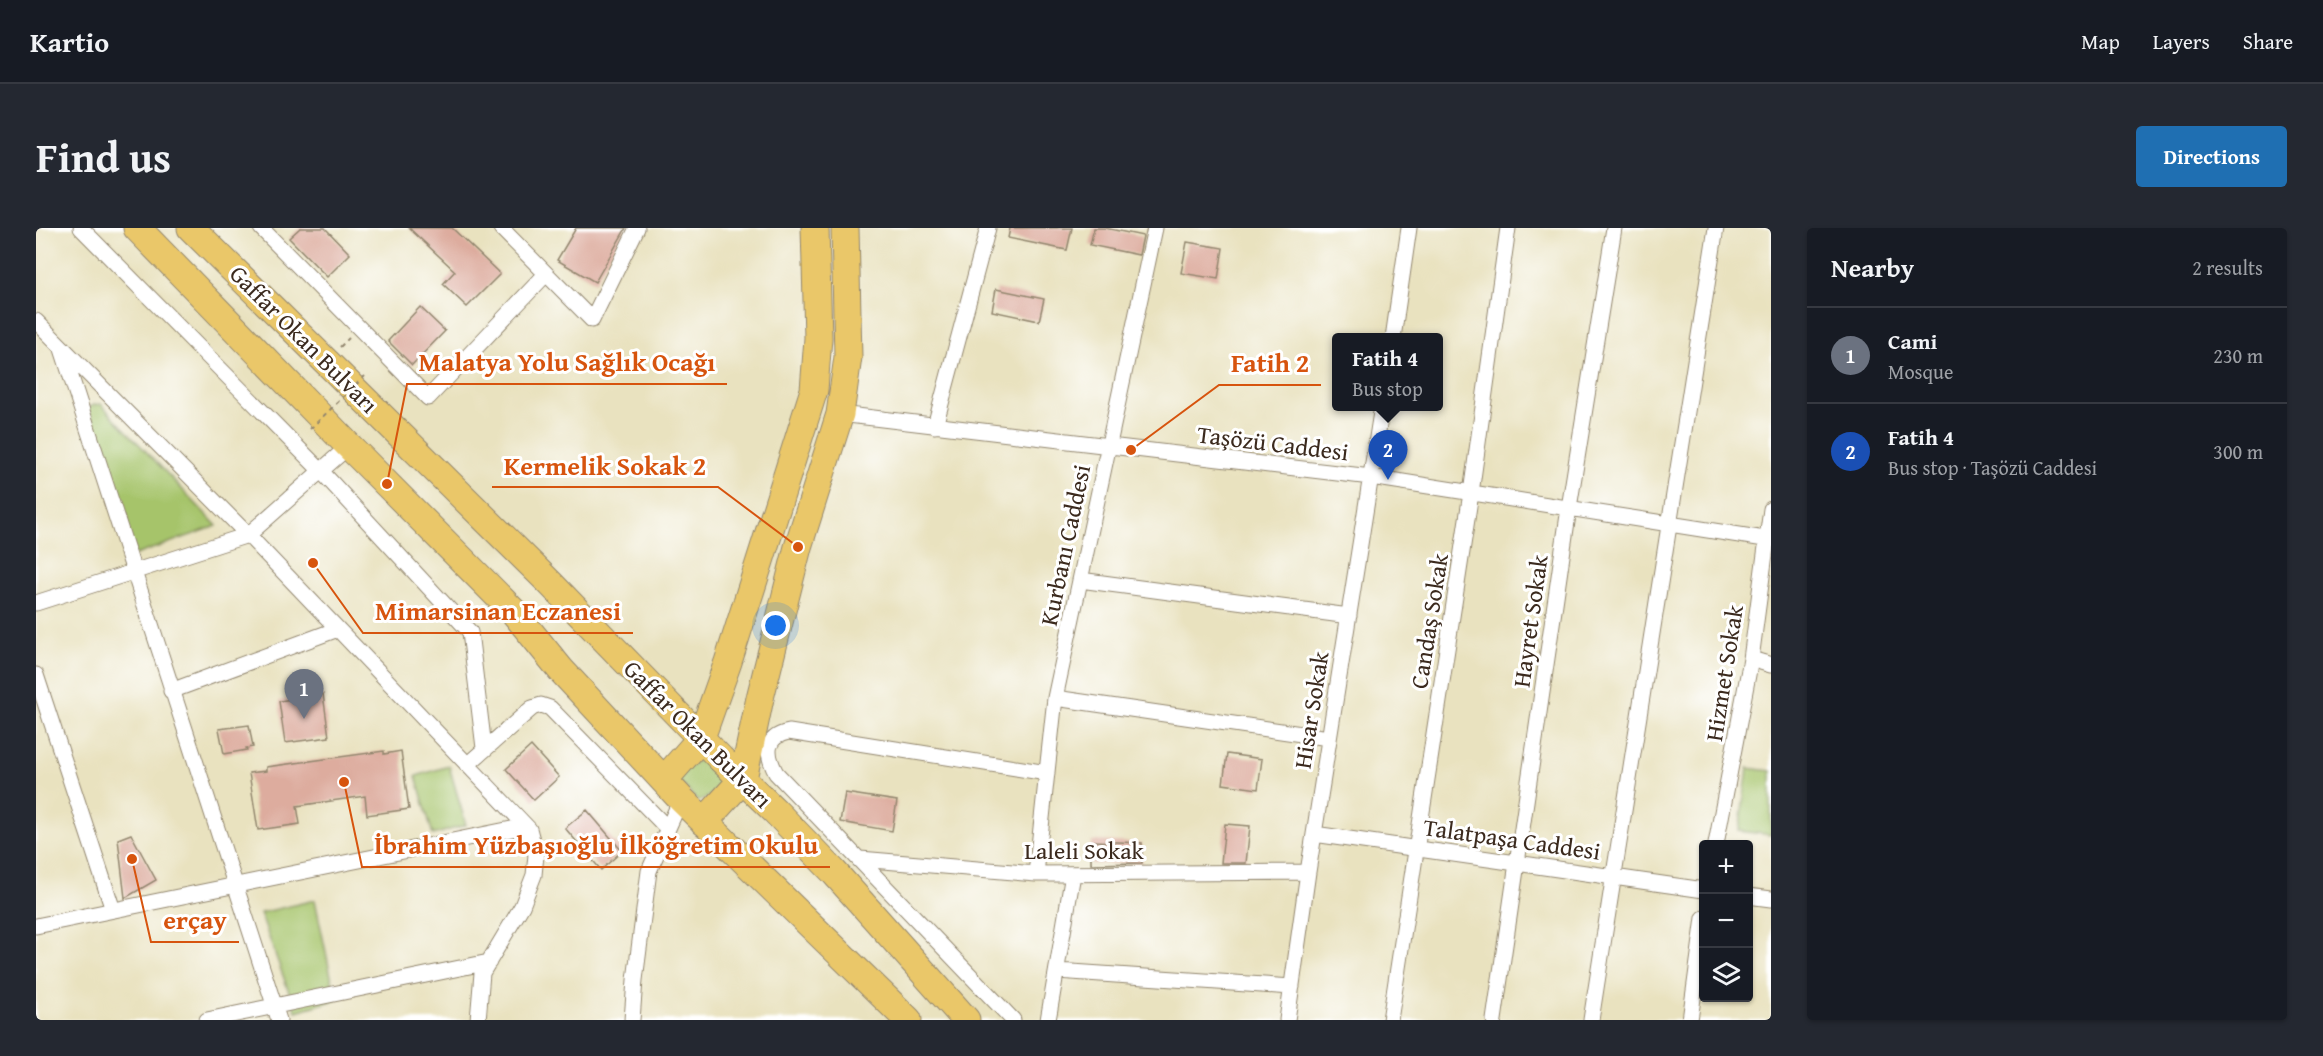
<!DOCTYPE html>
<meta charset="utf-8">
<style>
body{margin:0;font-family:"Gentium Book Plus",serif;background:#242831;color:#f1f3f6}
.controls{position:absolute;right:18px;bottom:18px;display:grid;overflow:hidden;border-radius:6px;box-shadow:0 2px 4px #0004}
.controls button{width:54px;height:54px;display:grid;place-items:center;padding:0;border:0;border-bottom:2px solid #363941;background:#171b24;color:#f1f3f6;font:30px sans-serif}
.you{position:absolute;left:740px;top:398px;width:21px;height:21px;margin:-15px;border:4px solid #fff;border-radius:50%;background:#1a73e8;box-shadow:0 0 0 9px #1a73e833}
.badge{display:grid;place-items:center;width:39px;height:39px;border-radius:50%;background:#1f6fb2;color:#fff;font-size:20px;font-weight:700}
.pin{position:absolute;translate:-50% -50px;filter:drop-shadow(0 2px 3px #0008)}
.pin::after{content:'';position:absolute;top:32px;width:21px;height:18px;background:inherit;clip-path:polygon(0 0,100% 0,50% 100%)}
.popup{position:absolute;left:1296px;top:105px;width:111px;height:78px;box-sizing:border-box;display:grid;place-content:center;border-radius:6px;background:#171b24;filter:drop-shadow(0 2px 4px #0005);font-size:20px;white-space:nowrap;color:#9ea1a6}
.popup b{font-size:22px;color:#f1f3f6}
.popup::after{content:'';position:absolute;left:50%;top:100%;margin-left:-12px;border:12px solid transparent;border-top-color:#171b24}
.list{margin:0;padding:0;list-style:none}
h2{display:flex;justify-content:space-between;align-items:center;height:78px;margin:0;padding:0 24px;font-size:26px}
h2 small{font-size:20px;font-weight:400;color:#9ea1a6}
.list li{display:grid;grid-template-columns:39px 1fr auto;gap:18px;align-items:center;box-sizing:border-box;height:96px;padding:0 24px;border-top:2px solid #363941}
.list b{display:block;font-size:22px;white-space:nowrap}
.list p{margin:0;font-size:20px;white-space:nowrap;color:#9ea1a6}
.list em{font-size:20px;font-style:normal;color:#9ea1a6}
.icon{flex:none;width:33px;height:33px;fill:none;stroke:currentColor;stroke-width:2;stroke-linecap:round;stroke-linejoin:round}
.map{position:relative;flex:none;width:1735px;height:792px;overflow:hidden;border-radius:6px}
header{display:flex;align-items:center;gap:36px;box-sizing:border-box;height:84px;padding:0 30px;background:#171b24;border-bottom:2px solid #363941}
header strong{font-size:28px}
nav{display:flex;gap:33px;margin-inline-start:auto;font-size:21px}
.intro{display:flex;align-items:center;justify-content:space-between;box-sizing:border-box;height:144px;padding:0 36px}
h1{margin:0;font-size:42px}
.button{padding:15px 27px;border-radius:6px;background:#1f6fb2;color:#fff;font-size:21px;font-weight:700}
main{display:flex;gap:36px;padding:0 36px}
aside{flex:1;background:#171b24;border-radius:6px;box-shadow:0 2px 4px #0004}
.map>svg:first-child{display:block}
.green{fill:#a6c46b;stroke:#707744;stroke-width:1.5}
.building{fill:#ddac9e}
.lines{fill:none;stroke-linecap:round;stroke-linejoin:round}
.street-casing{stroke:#92866e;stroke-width:17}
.highway-casing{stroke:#92866e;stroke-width:29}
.path{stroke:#92866e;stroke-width:2;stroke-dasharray:4.5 4.5;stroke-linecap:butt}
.street{stroke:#fff;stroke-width:15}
.highway{stroke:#eac769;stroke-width:27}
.path-bridge{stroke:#92866e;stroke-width:2;stroke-dasharray:4.5 4.5;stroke-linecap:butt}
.labels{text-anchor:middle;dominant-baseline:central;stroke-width:6;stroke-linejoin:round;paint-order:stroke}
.street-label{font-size:24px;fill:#3b2a1e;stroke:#fff}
.leader{fill:none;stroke:#d7540e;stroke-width:2}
.callout-dot{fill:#d7540e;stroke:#fff;stroke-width:2}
.callout-label{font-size:26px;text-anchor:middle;font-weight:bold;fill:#d7540e;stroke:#fff;stroke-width:6;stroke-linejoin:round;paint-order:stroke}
</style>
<header>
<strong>Kartio</strong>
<nav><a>Map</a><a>Layers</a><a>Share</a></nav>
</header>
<div class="intro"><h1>Find us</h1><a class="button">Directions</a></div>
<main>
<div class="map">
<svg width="1735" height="792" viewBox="0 0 1735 792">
<rect width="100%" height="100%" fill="#fff"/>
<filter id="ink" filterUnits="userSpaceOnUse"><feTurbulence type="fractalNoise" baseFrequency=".0167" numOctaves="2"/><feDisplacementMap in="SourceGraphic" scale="12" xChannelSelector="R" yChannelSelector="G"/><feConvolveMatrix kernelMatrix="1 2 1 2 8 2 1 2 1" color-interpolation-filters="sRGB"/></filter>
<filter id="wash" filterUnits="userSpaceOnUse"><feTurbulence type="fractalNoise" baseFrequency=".008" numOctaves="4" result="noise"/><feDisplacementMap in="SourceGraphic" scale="24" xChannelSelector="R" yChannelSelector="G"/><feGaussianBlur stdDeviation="1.35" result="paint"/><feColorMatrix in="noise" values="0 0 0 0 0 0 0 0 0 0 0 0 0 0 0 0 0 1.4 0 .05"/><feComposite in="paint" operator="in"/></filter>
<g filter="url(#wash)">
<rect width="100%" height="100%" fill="#e9e2bf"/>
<path class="green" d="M 65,176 L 181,298 L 99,327 L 52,180 L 58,177 Z
M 663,531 L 667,531 C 671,535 678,540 681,545 C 689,558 673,572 661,573 L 640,549 Z
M 413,538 L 430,597 L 397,607 L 380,548 Z
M 1712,540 L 1735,543 L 1735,607 L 1703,603 Z
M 279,672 L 300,772 L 260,783 L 224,685 Z"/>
<g id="blocks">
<path class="building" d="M 264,0 L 289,0 L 314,26 L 291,49 L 253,10 Z
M 373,0 L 416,0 L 464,46 L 431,79 L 407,56 L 419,43 Z
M 540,0 L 590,0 L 559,54 L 521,32 Z
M 974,0 L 1036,0 L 1031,22 L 972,10 Z
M 1058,0 L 1069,0 L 1107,8 L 1103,27 L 1054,17 Z
M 1151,14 L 1187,20 L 1182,51 L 1145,45 Z
M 960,61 L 1008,71 L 1003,93 L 956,83 Z
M 384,79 L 409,103 L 376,137 L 352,113 Z
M 287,466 L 293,509 L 249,515 L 243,473 Z
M 213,497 L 217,519 L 210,520 L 211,522 L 188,526 L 183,501 Z
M 495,518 L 523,549 L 498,572 L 470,541 Z
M 348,523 L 348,526 L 365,523 L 373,581 L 331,587 L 329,568 L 261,578 L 264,596 L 222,602 L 213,545 L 230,543 L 230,539 Z
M 1191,526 L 1226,531 L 1222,561 L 1187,556 Z
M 809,565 L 861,573 L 856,603 L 804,594 Z
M 551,582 L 586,623 L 565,642 L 529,600 Z
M 1189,596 L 1214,598 L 1210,635 L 1185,635 Z
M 95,606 L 120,652 L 89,670 L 82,611 Z
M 1055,613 L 1106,615 L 1106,635 L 1055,636 Z"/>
</g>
</g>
<g filter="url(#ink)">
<use href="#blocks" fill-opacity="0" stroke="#92866e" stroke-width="1.5"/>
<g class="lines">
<defs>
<path id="street" d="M 45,0 L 285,243 L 434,404 L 448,520
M 225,0 L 392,170 L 510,46
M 465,0 L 556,92 L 601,0
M 0,93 L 212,307 L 493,601 L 500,627 L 498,647 L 486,678 L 446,745 L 442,792
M 1357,110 L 1373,0
M 26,121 L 243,792
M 804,186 L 1335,249 L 1735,312
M 899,198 L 952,0
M 1044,352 L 1313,388
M 0,375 L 212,307 L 313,218
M 1715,431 L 1735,437
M 0,447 L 77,682
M 135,463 L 302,401
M 1019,470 L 1293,510
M 431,537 L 496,480 L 505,477 L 514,480 L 631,600
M 1278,606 L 1668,662
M 1680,616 L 1715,431 L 1735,281
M 824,631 L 1000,646 L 1272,644
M 1000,646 L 1019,470 L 1119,0
M 1712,668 L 1735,671
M 0,698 L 490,598
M 1021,743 L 1256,759
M 171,792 L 453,734
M 596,792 L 599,752 L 613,643 L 645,571
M 977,792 L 740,545 C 730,526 728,509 753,504 L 1011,545
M 1012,792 L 1037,646
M 1251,792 L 1272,644 L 1346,178
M 1354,792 L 1435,265 L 1472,0
M 1458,792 L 1533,280 L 1578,0
M 1555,792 L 1680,0
M 1654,792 L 1668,690"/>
<path id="highway" d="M 101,0 L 313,218 L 477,383 L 525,442 L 645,571 L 872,792
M 155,0 L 514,355 L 685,531 L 739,583 L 797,643 L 930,792
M 628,552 L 665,510 L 692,434 L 778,162 L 782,110 L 779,0
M 668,594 L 707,551 L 724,470 L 762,319 L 804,186 L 812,129 L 809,0"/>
</defs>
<use href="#street" class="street-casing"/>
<use href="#highway" class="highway-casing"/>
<path class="path" d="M 304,119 L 313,110"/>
<use href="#street" class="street"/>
<use href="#highway" class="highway"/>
<path class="path-bridge" d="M 274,201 L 329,148"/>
</g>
</g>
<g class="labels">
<g class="street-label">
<text transform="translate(268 111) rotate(45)">Gaffar Okan Bulvarı</text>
<text transform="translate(1237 215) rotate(7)">Taşözü Caddesi</text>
<text transform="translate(1029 317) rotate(-78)">Kurbanı Caddesi</text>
<text transform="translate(1393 393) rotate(-81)">Candaş Sokak</text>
<text transform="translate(1494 393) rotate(-82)">Hayret Sokak</text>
<text transform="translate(1688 445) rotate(-81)">Hizmet Sokak</text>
<text transform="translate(1275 482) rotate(-81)">Hisar Sokak</text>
<text transform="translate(662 506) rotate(45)">Gaffar Okan Bulvarı</text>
<text transform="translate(1476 611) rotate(8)">Talatpaşa Caddesi</text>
<text x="1048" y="622">Laleli Sokak</text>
</g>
</g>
<path class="leader" d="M351 256L371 156H691M1095 222L1183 157H1285M762 319L682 259H456M277 335L327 405H597M308 554L326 639H794M96 631L115 714H203"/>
<g class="callout-dot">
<circle cx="351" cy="256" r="6"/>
<circle cx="1095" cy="222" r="6"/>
<circle cx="762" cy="319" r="6"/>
<circle cx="277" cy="335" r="6"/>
<circle cx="308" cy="554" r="6"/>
<circle cx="96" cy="631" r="6"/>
</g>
<g class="callout-label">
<text x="531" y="143">Malatya Yolu Sağlık Ocağı</text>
<text x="1234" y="144">Fatih 2</text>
<text x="569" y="247">Kermelik Sokak 2</text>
<text x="462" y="392">Mimarsinan Eczanesi</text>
<text x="560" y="626">İbrahim Yüzbaşıoğlu İlköğretim Okulu</text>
<text x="159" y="701">erçay</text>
</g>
</svg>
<div class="controls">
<button>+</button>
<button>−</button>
<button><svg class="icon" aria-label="layers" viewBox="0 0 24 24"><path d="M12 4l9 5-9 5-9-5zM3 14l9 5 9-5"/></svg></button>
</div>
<div class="you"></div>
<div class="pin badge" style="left:268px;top:491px;background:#6b7280">1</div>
<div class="pin badge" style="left:1352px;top:252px;background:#1a4fb4">2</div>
<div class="popup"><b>Fatih 4</b>Bus stop</div>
</div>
<aside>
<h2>Nearby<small>2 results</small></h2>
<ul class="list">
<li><span class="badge" style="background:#6b7280">1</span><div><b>Cami</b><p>Mosque</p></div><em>230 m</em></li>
<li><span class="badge" style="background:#1a4fb4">2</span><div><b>Fatih 4</b><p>Bus stop · Taşözü Caddesi</p></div><em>300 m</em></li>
</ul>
</aside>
</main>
